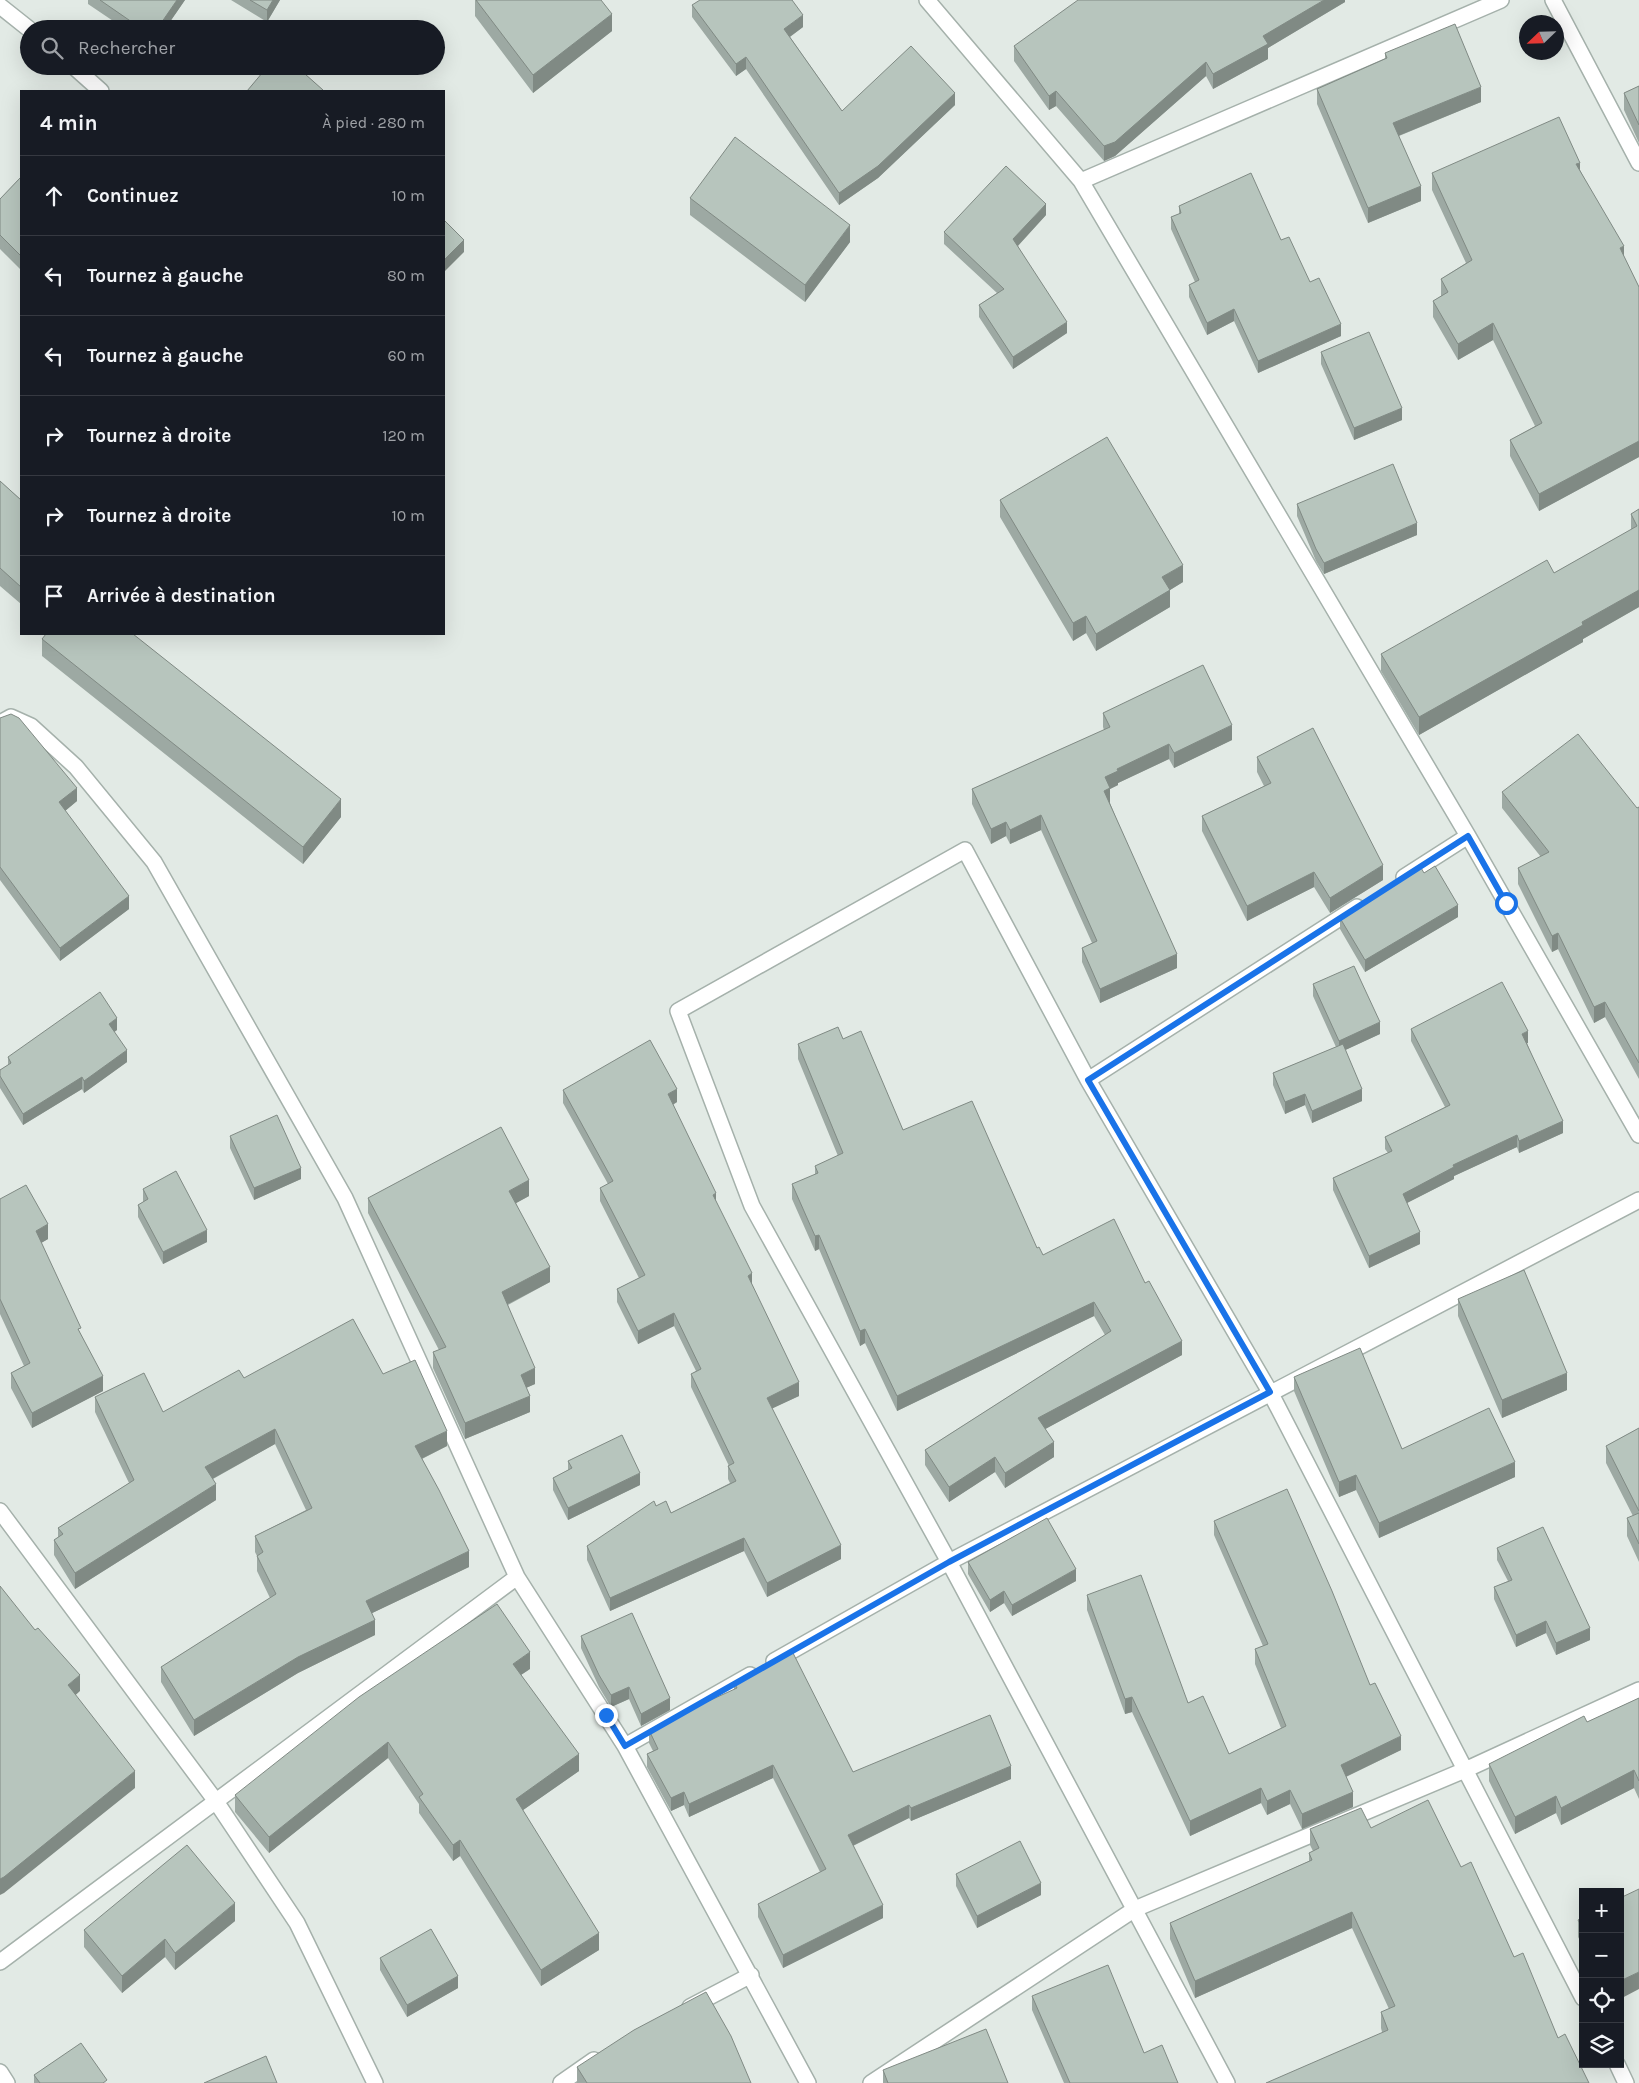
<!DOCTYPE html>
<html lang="fr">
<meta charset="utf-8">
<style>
body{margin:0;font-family:Karla,sans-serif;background:#242831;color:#f1f3f6}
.controls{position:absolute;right:15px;bottom:15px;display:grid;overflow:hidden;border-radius:0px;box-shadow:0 5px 20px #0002}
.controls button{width:45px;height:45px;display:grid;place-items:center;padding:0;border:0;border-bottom:1px solid #363941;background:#171b24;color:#f1f3f6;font:25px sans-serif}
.compass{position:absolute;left:1519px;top:15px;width:45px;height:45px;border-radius:50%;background:#171b24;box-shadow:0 5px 20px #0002;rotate:247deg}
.stop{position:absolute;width:15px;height:15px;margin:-11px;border:4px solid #1a73e8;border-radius:50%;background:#fff}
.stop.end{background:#1a73e8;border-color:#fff;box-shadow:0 1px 5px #0008}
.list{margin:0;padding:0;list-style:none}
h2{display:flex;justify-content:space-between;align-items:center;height:65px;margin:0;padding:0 20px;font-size:21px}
h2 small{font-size:16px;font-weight:400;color:#9ea1a6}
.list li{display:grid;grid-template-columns:32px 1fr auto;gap:15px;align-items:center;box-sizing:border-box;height:80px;padding:0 20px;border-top:1px solid #363941}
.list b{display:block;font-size:19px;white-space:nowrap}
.list em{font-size:16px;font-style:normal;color:#9ea1a6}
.icon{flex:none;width:28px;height:28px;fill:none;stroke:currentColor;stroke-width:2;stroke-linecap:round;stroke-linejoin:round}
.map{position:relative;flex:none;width:1639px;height:2083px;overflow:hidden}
.search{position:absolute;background:#171b24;box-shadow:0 5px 20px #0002;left:20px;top:20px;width:425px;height:55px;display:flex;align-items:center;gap:12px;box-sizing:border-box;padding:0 18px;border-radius:28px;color:#9ea1a6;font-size:19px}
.panel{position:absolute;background:#171b24;box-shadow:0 5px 20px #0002;left:20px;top:90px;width:425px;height:545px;border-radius:0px}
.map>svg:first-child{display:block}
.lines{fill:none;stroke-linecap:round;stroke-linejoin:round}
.minor-casing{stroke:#a5b1ab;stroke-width:18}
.minor{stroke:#fff;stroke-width:15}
.wall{fill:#9da9a3}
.shaded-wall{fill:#808a84}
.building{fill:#b7c5bd;stroke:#808a84}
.route{stroke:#1a73e8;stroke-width:6}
</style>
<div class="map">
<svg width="1639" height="2083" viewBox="0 0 1639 2083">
<rect width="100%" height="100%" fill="#e2eae5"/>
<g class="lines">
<defs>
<path id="minor" d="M 927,0 L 1081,181 L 1468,836 L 1639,1135
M 1553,0 L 1639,163
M 0,6 L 29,29
M 73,66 L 101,91
M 1081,181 L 1501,0
M 0,723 L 11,717 L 31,726 L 76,767 L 154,862 L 345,1198 L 517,1577 L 625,1746 L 808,2083
M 1404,877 L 1468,836
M 1088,1080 L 1357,907
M 0,1511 L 215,1800 L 297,1923 L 375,2083
M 774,1661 L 949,1562 L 1639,1200
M 625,1746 L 750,1675
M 0,1962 L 517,1577
M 690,2007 L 751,1975
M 1617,2064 L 1626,2083
M 0,2072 L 7,2083
M 561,2083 L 594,2060
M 871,2083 L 1135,1909 L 1465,1770 L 1639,1690
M 1227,2083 L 949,1562 L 752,1206 L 678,1011 L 965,850 L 1088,1080 L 1270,1392 L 1583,1998"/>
</defs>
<use href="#minor" class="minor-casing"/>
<use href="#minor" class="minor"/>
</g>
<path class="wall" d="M 88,0 L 185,0 L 165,29 L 125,29 L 88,4 Z
M 231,0 L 280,0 L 267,22 Z
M 475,0 L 601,0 L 612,31 L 533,93 L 475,16 Z
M 1345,0 L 1345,2 L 1268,48 L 1268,59 L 1213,89 L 1206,76 L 1115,156 L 1104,161 L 1056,106 L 1049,110 L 1014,61 L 1014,46 Z
M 692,5 L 803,27 L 790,37 L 842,111 L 955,105 L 878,178 L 839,205 L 746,69 L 736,76 L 692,17 Z
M 1385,53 L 1481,102 L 1399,136 L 1421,201 L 1368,223 L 1317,104 L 1317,89 L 1385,59 Z
M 1639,86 L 1639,143 L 1624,110 L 1624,93 Z
M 1580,170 L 1639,287 L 1639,457 L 1539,511 L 1510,456 L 1510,440 L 1535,426 L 1493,340 L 1458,360 L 1433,317 L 1433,301 L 1441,296 L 1441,279 L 1466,263 L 1432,190 L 1432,173 Z
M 21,177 L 21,270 L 0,249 L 0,199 Z
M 690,198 L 850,242 L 805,302 L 690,215 Z
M 1179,206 L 1281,240 L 1310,282 L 1341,336 L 1258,373 L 1234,321 L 1207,335 L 1189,297 L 1189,285 L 1195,282 L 1171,229 L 1171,217 L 1179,214 Z
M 1046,215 L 1018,246 L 1067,333 L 1013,369 L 979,317 L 979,305 L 997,293 L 944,244 L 944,232 Z
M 1321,352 L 1402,420 L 1354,440 L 1321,364 Z
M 0,481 L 21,500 L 21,604 L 0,586 Z
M 1000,500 L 1183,582 L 1170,590 L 1170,607 L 1096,651 L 1086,633 L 1073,641 L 1000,517 Z
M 1297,504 L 1417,535 L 1324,574 L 1316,561 L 1297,516 Z
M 1639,509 L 1639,607 L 1583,639 L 1583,642 L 1419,735 L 1381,671 L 1381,654 L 1554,573 L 1631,530 L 1631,514 Z
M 42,639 L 341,817 L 303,864 L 42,656 Z
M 1103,713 L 1232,740 L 1174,768 L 1169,759 L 1118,783 L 1118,785 L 1110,789 L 1110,803 L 1177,968 L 1100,1003 L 1082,962 L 1082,948 L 1092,943 L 1041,830 L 1010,844 L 1006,836 L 991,844 L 972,804 L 972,789 L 1104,730 L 1103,727 Z
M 0,718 L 77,801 L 65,811 L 129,909 L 60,961 L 0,880 Z
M 1257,757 L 1383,880 L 1330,913 L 1314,887 L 1247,921 L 1202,831 L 1202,816 L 1264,786 L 1257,772 Z
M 1502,792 L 1637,808 L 1639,807 L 1639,1079 L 1605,1017 L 1594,1023 L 1558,949 L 1552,952 L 1518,884 L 1518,868 L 1541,857 L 1502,808 Z
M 1424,873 L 1458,917 L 1365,972 L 1340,929 L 1340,918 Z
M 1313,984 L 1380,1034 L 1345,1050 L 1362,1101 L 1312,1123 L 1305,1105 L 1285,1114 L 1273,1085 L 1273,1073 L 1336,1047 L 1313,996 Z
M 1411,1029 L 1528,1043 L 1527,1043 L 1563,1133 L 1519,1153 L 1517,1147 L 1454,1176 L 1454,1179 L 1407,1203 L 1420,1244 L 1369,1268 L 1333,1190 L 1333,1178 L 1388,1153 L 1385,1149 L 1385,1137 L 1445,1107 L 1411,1041 Z
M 117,1030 L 114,1032 L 127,1062 L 84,1093 L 82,1089 L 23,1125 L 0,1088 L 0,1070 L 8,1065 L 8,1057 Z
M 843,1039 L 903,1130 L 1037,1248 L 1043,1255 L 1145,1283 L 1182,1355 L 1045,1429 L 1054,1457 L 1005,1488 L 995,1472 L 949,1502 L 925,1465 L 925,1450 L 1105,1335 L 1094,1316 L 897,1411 L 865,1343 L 860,1346 L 819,1249 L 815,1251 L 792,1199 L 792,1184 L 815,1175 L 815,1166 L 838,1156 L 798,1059 L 798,1044 Z
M 563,1090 L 677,1102 L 673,1105 L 716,1201 L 799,1396 L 772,1408 L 841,1559 L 767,1597 L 744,1551 L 610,1611 L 587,1560 L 587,1546 L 656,1506 L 671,1513 L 730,1483 L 728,1479 L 728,1466 L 729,1466 L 691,1387 L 691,1374 L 696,1371 L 674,1326 L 638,1344 L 617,1302 L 617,1289 L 639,1278 L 600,1201 L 600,1188 L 608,1184 L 563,1103 Z
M 230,1136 L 301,1179 L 254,1200 L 230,1148 Z
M 143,1189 L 207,1242 L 163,1264 L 138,1217 L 138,1205 L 143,1202 Z
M 529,1196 L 516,1203 L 550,1282 L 508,1305 L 535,1384 L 526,1388 L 530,1412 L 465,1439 L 433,1368 L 433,1352 L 439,1350 L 368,1213 L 368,1198 Z
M 0,1199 L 48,1239 L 41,1243 L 81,1335 L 103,1391 L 32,1428 L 11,1388 L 11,1373 L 24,1366 L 0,1314 Z
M 1458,1299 L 1567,1390 L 1502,1418 L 1458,1316 Z
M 383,1374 L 447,1446 L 422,1459 L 469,1567 L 372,1613 L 375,1635 L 298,1673 L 194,1736 L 161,1682 L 161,1667 L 270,1598 L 257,1571 L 257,1556 L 255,1552 L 255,1536 L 306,1510 L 275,1444 L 213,1479 L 216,1500 L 75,1589 L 54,1555 L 54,1540 L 58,1537 L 58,1528 L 129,1483 L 95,1412 L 95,1397 L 163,1412 L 244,1378 Z
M 1294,1377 L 1402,1449 L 1515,1477 L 1379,1538 L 1356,1490 L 1339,1497 L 1294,1391 Z
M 1639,1428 L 1639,1562 L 1627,1536 L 1627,1518 L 1633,1516 L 1606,1463 L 1606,1446 Z
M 568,1461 L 640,1485 L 568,1520 L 553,1490 L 553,1478 L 568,1470 Z
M 1214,1521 L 1370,1685 L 1401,1750 L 1346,1777 L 1353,1807 L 1302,1829 L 1290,1804 L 1267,1815 L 1261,1803 L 1190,1836 L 1132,1712 L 1125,1714 L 1087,1610 L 1087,1595 L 1188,1703 L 1229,1754 L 1281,1728 L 1255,1664 L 1255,1649 L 1263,1646 L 1214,1535 Z
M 1497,1548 L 1590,1640 L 1556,1655 L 1546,1633 L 1516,1647 L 1494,1599 L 1494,1587 L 1508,1581 L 1497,1560 Z
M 968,1562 L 1076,1581 L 1012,1616 L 1004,1603 L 990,1612 L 968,1574 Z
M 581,1636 L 670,1710 L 641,1726 L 629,1699 L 611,1707 L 599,1687 L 581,1648 Z
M 530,1669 L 521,1675 L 579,1771 L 523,1810 L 599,1950 L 541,1986 L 460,1856 L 453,1861 L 419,1813 L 419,1804 L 388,1758 L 269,1853 L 235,1812 L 235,1795 Z
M 734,1682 L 853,1772 L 1011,1779 L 911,1821 L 909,1818 L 853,1846 L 883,1918 L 783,1968 L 758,1917 L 758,1904 L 820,1872 L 773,1778 L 689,1817 L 684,1805 L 671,1811 L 647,1767 L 647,1754 L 653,1751 L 649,1743 L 649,1730 L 734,1690 Z
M 1639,1698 L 1639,1799 L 1634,1788 L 1561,1825 L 1556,1813 L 1515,1834 L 1489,1781 L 1489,1764 L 1587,1722 Z
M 1371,1828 L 1461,1867 L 1514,1957 L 1558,2038 L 1589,2083 L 1382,2032 L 1381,2028 L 1381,2012 L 1389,2009 L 1352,1928 L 1195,1998 L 1170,1939 L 1170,1923 L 1309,1861 L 1309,1853 L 1313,1851 L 1310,1845 L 1310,1829 Z
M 956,1874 L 1041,1895 L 977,1928 L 956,1886 Z
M 1583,1917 L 1583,1946 L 1578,1937 L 1578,1920 Z
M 235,1921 L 175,1970 L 165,1957 L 122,1993 L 84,1947 L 84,1930 Z
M 380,1958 L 458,1988 L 407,2017 L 380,1970 Z
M 1032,1996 L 1144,2053 L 1178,2083 L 1064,2083 L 1032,2010 Z
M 577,2067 L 751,2083 L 577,2083 Z
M 883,2070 L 1008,2083 L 883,2083 Z
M 34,2075 L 107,2083 L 34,2083 Z"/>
<path class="shaded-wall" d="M 177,0 L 185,0 L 165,29 L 157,29 Z
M 273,0 L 280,0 L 267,22 L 267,10 Z
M 1324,0 L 1345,0 L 1345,2 L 1268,48 L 1268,59 L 1213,89 L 1213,74 L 1263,36 Z
M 612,14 L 612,31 L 533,93 L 533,75 Z
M 803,15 L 803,27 L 784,41 L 784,29 Z
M 746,57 L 746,69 L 736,76 L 736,64 Z
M 1206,62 L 1206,76 L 1115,156 L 1104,161 L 1104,146 Z
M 1481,87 L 1481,102 L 1393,138 L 1393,123 Z
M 1056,91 L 1056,106 L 1049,110 L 1049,96 Z
M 955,93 L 955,105 L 878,178 L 839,205 L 839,193 Z
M 1580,163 L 1580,179 L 1576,164 Z
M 1421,186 L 1421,201 L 1368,223 L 1368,208 Z
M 1046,204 L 1046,215 L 1013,251 L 1013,239 Z
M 850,225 L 850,242 L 805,302 L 805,285 Z
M 464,240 L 464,252 L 444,272 L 444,260 Z
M 1624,246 L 1624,262 L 1620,248 Z
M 1234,309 L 1234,321 L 1207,335 L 1207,323 Z
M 1067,322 L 1067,333 L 1013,369 L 1013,357 Z
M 1493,323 L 1493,340 L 1458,360 L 1458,344 Z
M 1341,324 L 1341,336 L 1258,373 L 1258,361 Z
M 1402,408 L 1402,420 L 1354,440 L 1354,428 Z
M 1639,441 L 1639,457 L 1539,511 L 1539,494 Z
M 1417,523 L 1417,535 L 1324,574 L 1324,563 Z
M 1183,565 L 1183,582 L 1170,590 L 1170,607 L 1096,651 L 1096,634 L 1162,577 Z
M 1639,590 L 1639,607 L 1583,639 L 1583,642 L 1419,735 L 1419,717 L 1582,622 Z
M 1086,616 L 1086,633 L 1073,641 L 1073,623 Z
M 1232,725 L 1232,740 L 1174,768 L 1174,753 Z
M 1169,744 L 1169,759 L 1118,783 L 1118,785 L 1110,789 L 1110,803 L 1104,805 L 1105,777 L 1117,769 Z
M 77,788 L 77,801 L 59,816 L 59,802 Z
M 341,799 L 341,817 L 303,864 L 303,847 Z
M 1041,815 L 1041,830 L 1010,844 L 1010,830 Z
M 1006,822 L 1006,836 L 991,844 L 991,829 Z
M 1383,865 L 1383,880 L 1330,913 L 1330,898 Z
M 1314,872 L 1314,887 L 1247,921 L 1247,906 Z
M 129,896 L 129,909 L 60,961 L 60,948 Z
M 1458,905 L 1458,917 L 1365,972 L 1365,960 Z
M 1558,933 L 1558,949 L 1552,952 L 1552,936 Z
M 1177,954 L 1177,968 L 1100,1003 L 1100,989 Z
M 1605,1002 L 1605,1017 L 1594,1023 L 1594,1007 Z
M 117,1018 L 117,1030 L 109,1036 L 109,1024 Z
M 1380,1022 L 1380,1034 L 1339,1053 L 1339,1041 Z
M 1528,1031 L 1528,1043 L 1522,1045 L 1522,1034 Z
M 127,1050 L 127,1062 L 84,1093 L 84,1081 Z
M 82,1077 L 82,1089 L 23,1125 L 23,1114 Z
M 677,1089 L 677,1102 L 668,1107 L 668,1094 Z
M 1362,1089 L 1362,1101 L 1312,1123 L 1312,1111 Z
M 1305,1094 L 1305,1105 L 1285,1114 L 1285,1102 Z
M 1563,1121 L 1563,1133 L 1519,1153 L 1519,1141 Z
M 1517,1135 L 1517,1147 L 1454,1176 L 1454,1179 L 1403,1205 L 1403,1194 L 1453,1165 Z
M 301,1168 L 301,1179 L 254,1200 L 254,1188 Z
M 529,1180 L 529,1196 L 509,1207 L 509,1191 Z
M 716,1193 L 716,1206 L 713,1195 Z
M 48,1224 L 48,1239 L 36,1246 L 36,1231 Z
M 207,1230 L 207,1242 L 163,1264 L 163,1252 Z
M 1420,1232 L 1420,1244 L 1369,1268 L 1369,1256 Z
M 819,1235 L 819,1249 L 815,1251 L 815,1236 Z
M 550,1267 L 550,1282 L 502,1307 L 502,1292 Z
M 752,1273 L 752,1287 L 748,1276 Z
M 1094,1302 L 1094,1316 L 897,1411 L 897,1396 Z
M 674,1313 L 674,1326 L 638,1344 L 638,1331 Z
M 865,1329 L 865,1343 L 860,1346 L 860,1331 Z
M 1182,1341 L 1182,1355 L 1038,1433 L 1038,1418 Z
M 535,1368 L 535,1384 L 521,1390 L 521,1375 Z
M 1567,1373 L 1567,1390 L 1502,1418 L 1502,1400 Z
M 103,1376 L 103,1391 L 32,1428 L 32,1413 Z
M 799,1382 L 799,1396 L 767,1411 L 767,1398 Z
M 530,1396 L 530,1412 L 465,1439 L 465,1423 Z
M 275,1429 L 275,1444 L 205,1483 L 205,1467 Z
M 447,1431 L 447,1446 L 415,1462 L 415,1446 Z
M 1054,1442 L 1054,1457 L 1005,1488 L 1005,1473 Z
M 995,1457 L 995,1472 L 949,1502 L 949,1487 Z
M 1515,1462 L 1515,1477 L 1379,1538 L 1379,1523 Z
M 640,1473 L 640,1485 L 568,1520 L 568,1508 Z
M 1356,1475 L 1356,1490 L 1339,1497 L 1339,1482 Z
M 216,1484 L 216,1500 L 75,1589 L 75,1573 Z
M 744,1538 L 744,1551 L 610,1611 L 610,1598 Z
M 841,1545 L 841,1559 L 767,1597 L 767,1583 Z
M 469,1551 L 469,1567 L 366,1616 L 366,1601 Z
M 1076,1569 L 1076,1581 L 1012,1616 L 1012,1605 Z
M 1004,1591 L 1004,1603 L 990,1612 L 990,1600 Z
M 375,1620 L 375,1635 L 298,1673 L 194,1736 L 194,1720 L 298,1657 Z
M 1546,1621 L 1546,1633 L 1516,1647 L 1516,1635 Z
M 1590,1628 L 1590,1640 L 1556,1655 L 1556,1643 Z
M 530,1652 L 530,1669 L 513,1680 L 513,1664 Z
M 80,1675 L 80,1691 L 68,1702 L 68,1685 Z
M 629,1687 L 629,1699 L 611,1707 L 611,1695 Z
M 1132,1697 L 1132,1712 L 1125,1714 L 1125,1699 Z
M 670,1698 L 670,1710 L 641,1726 L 641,1714 Z
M 1401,1736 L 1401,1750 L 1341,1779 L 1341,1765 Z
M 388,1742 L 388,1758 L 269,1853 L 269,1837 Z
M 579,1754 L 579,1771 L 516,1815 L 516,1799 Z
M 773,1765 L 773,1778 L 689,1817 L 689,1804 Z
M 1011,1766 L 1011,1779 L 911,1821 L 911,1808 Z
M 1634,1770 L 1634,1788 L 1561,1825 L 1561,1808 Z
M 135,1771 L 135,1788 L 4,1893 L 0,1895 L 0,1879 Z
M 1261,1788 L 1261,1803 L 1190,1836 L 1190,1821 Z
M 1290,1790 L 1290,1804 L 1267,1815 L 1267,1801 Z
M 684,1792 L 684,1805 L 671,1811 L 671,1798 Z
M 1353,1792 L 1353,1807 L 1302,1829 L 1302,1814 Z
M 1556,1796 L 1556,1813 L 1515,1834 L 1515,1817 Z
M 909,1805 L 909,1818 L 848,1848 L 848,1835 Z
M 460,1840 L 460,1856 L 453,1861 L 453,1845 Z
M 1041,1883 L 1041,1895 L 977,1928 L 977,1916 Z
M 235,1903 L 235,1921 L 175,1970 L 175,1953 Z
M 883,1905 L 883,1918 L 783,1968 L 783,1955 Z
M 1352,1912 L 1352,1928 L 1195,1998 L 1195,1981 Z
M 599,1933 L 599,1950 L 541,1986 L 541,1970 Z
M 165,1939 L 165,1957 L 122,1993 L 122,1976 Z
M 1639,1972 L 1639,1989 L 1620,1999 L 1620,1981 Z
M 458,1976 L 458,1988 L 407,2017 L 407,2005 Z"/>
<path class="building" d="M 100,0 L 177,0 L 157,29 L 142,29 Z
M 250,0 L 273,0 L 267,10 Z
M 476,0 L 601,0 L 612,14 L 533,75 Z
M 700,0 L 792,0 L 803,15 L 784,29 L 842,111 L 911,46 L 955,93 L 878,166 L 839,193 L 746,57 L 736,64 L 692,5 Z
M 1078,0 L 1324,0 L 1263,36 L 1268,44 L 1213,74 L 1206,62 L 1115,142 L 1104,146 L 1056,91 L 1049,96 L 1014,46 Z
M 1455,24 L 1481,87 L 1393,123 L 1421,186 L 1368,208 L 1317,89 L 1387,58 L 1385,53 Z
M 268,66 L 296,66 L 323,90 L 321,91 L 247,91 Z
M 1639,86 L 1639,125 L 1624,93 Z
M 1559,117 L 1580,163 L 1576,164 L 1624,246 L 1620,248 L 1639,287 L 1639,441 L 1539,494 L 1510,440 L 1542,423 L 1493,323 L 1458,344 L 1433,301 L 1448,292 L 1441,279 L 1472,260 L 1432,173 Z
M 735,137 L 850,225 L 805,285 L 690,198 Z
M 1006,166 L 1046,204 L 1013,239 L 1067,322 L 1013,357 L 979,305 L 1004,289 L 944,232 Z
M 1251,173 L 1281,240 L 1289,237 L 1310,282 L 1319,278 L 1341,324 L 1258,361 L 1234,309 L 1207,323 L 1189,285 L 1199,280 L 1171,217 L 1181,213 L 1179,206 Z
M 21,177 L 21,256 L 0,235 L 0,199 Z
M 444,220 L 464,240 L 444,260 Z
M 1369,332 L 1402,408 L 1354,428 L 1321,352 Z
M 1107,437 L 1183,565 L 1162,577 L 1170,590 L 1096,634 L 1086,616 L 1073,623 L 1000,500 Z
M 1393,464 L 1417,523 L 1324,563 L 1316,549 L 1297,504 Z
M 0,481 L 21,500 L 21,587 L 0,568 Z
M 1639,509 L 1639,590 L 1582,622 L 1583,625 L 1419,717 L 1381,654 L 1547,560 L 1554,573 L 1637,526 L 1631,514 Z
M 46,634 L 133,634 L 341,799 L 303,847 L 42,639 Z
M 1203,665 L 1232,725 L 1174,753 L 1169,744 L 1117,769 L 1118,771 L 1105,777 L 1110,788 L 1104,791 L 1177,954 L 1100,989 L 1082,948 L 1097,941 L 1041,815 L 1010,830 L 1006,822 L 991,829 L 972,789 L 1110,727 L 1103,713 Z
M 11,714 L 19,718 L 77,788 L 59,802 L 129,896 L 60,948 L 0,867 L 0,718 Z
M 1313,728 L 1383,865 L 1330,898 L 1314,872 L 1247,906 L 1202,816 L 1271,783 L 1257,757 Z
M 1578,734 L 1637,808 L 1639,807 L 1639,1063 L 1605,1002 L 1594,1007 L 1558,933 L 1552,936 L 1518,868 L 1549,852 L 1502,792 Z
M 1420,866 L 1424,873 L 1435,866 L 1458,905 L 1365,960 L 1340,918 Z
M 1354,966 L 1380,1022 L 1339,1041 L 1313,984 Z
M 1502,982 L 1528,1031 L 1522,1034 L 1563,1121 L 1519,1141 L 1517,1135 L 1453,1165 L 1454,1167 L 1403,1194 L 1420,1232 L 1369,1256 L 1333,1178 L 1392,1151 L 1385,1137 L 1450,1105 L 1411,1029 Z
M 100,992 L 117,1018 L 109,1024 L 127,1050 L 84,1081 L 82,1077 L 23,1114 L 0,1076 L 0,1070 L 11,1063 L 8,1057 Z
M 838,1027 L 843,1039 L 861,1031 L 903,1130 L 972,1101 L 1037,1248 L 1039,1247 L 1043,1255 L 1114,1219 L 1145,1283 L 1149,1281 L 1182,1341 L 1038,1418 L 1054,1442 L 1005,1473 L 995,1457 L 949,1487 L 925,1450 L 1111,1331 L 1094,1302 L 897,1396 L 865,1329 L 860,1331 L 819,1235 L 815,1236 L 792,1184 L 818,1173 L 815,1166 L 843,1153 L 798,1044 Z
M 650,1040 L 677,1089 L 668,1094 L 716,1193 L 713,1195 L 752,1273 L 748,1276 L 799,1382 L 767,1398 L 841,1545 L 767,1583 L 744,1538 L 610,1598 L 587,1546 L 654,1501 L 656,1506 L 666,1501 L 671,1513 L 736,1481 L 728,1466 L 734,1463 L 691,1374 L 701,1369 L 674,1313 L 638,1331 L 617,1289 L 645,1275 L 600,1188 L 613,1181 L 563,1090 Z
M 1343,1044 L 1362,1089 L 1312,1111 L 1305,1094 L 1285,1102 L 1273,1073 Z
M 277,1115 L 301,1168 L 254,1188 L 230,1136 Z
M 501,1127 L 529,1180 L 509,1191 L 550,1267 L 502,1292 L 535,1368 L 521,1375 L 530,1396 L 465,1423 L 433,1352 L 446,1347 L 368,1198 Z
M 176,1171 L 207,1230 L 163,1252 L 138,1205 L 148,1199 L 143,1189 Z
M 26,1185 L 48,1224 L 36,1231 L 81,1328 L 78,1329 L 103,1376 L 32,1413 L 11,1373 L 30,1363 L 0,1299 L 0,1199 Z
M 1524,1270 L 1567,1373 L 1502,1400 L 1458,1299 Z
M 353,1319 L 383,1374 L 415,1360 L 447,1431 L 415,1446 L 439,1490 L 469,1551 L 366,1601 L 375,1620 L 298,1657 L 194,1720 L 161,1667 L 276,1594 L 257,1556 L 263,1552 L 255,1536 L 312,1508 L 275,1429 L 205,1467 L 216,1484 L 75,1573 L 54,1540 L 63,1534 L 58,1528 L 134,1480 L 95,1397 L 144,1373 L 163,1412 L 239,1370 L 244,1378 Z
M 1360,1348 L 1402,1449 L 1489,1408 L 1515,1462 L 1379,1523 L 1356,1475 L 1339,1482 L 1294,1377 Z
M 1639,1428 L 1639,1511 L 1606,1446 Z
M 622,1435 L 640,1473 L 568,1508 L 553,1478 L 572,1468 L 568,1461 Z
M 1287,1489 L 1332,1591 L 1370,1685 L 1375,1683 L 1401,1736 L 1341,1765 L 1353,1792 L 1302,1814 L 1290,1790 L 1267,1801 L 1261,1788 L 1190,1821 L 1132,1697 L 1125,1699 L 1087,1595 L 1141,1575 L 1188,1703 L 1203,1696 L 1229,1754 L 1286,1726 L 1255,1649 L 1268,1644 L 1214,1521 Z
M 1639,1513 L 1639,1544 L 1627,1518 Z
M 1047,1518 L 1076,1569 L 1012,1605 L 1004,1591 L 990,1600 L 968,1562 Z
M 1543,1527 L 1590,1628 L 1556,1643 L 1546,1621 L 1516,1635 L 1494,1587 L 1512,1580 L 1497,1548 Z
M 0,1586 L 35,1630 L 38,1628 L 80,1675 L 68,1685 L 135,1771 L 4,1877 L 0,1879 Z
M 497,1604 L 530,1652 L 513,1664 L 579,1754 L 516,1799 L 599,1933 L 541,1970 L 460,1840 L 453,1845 L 419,1797 L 423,1794 L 388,1742 L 269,1837 L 235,1795 L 359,1697 Z
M 632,1613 L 670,1698 L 641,1714 L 629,1687 L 611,1695 L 599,1675 L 581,1636 Z
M 792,1651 L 853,1772 L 990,1715 L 1011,1766 L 911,1808 L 909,1805 L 848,1835 L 883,1905 L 783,1955 L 758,1904 L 826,1869 L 773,1765 L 689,1804 L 684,1792 L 671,1798 L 647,1754 L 658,1749 L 649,1730 L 678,1714 L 678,1715 L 737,1688 L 734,1682 Z
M 1639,1698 L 1639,1781 L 1634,1770 L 1561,1808 L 1556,1796 L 1515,1817 L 1489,1764 L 1584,1716 L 1587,1722 Z
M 1428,1800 L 1461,1867 L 1471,1862 L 1514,1957 L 1523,1953 L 1558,2038 L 1565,2034 L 1589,2083 L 1266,2083 L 1388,2030 L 1381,2012 L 1395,2006 L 1352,1912 L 1195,1981 L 1170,1923 L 1312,1860 L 1309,1853 L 1319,1848 L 1310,1829 L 1361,1808 L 1371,1828 Z
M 1020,1841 L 1041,1883 L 977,1916 L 956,1874 Z
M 187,1845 L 235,1903 L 175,1953 L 165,1939 L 122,1976 L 84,1930 Z
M 1639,1889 L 1639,1972 L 1620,1981 L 1620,1898 Z
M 1583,1917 L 1583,1929 L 1578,1920 Z
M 431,1929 L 458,1976 L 407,2005 L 380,1958 Z
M 1108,1965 L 1144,2053 L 1162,2045 L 1178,2083 L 1070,2083 L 1032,1996 Z
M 706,1992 L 731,2036 L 751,2083 L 587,2083 L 577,2067 L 634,2030 Z
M 986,2029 L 1008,2083 L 888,2083 L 883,2070 Z
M 81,2043 L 107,2080 L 103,2083 L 40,2083 L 34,2075 Z
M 266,2056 L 277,2083 L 204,2083 Z"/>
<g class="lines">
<path class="route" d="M 606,1715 L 625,1746 L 949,1562 L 1270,1392 L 1088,1080 L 1468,836 L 1506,903"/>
</g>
</svg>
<div class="controls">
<button>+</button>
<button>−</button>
<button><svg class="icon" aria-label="locate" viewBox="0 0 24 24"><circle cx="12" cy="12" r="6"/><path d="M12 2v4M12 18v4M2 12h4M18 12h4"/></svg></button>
<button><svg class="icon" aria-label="layers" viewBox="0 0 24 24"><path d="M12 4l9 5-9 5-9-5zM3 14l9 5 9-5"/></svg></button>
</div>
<svg class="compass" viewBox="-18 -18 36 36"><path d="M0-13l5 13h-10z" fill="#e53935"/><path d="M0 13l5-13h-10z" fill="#9ea1a6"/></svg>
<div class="stop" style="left:1506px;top:903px"></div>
<div class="stop end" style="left:606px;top:1715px"></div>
<div class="search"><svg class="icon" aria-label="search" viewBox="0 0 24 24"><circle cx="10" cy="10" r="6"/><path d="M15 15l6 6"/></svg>Rechercher</div>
<section class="panel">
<h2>4 min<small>À pied · 280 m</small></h2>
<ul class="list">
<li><svg class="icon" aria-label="ahead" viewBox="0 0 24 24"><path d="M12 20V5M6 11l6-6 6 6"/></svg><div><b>Continuez</b></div><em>10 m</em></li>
<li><svg class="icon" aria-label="left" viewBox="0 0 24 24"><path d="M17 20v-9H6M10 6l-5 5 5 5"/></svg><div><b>Tournez à gauche</b></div><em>80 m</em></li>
<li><svg class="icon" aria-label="left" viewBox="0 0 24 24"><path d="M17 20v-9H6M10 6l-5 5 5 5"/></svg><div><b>Tournez à gauche</b></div><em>60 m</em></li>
<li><svg class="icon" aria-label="right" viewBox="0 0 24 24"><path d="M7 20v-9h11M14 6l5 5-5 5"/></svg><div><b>Tournez à droite</b></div><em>120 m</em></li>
<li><svg class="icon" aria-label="right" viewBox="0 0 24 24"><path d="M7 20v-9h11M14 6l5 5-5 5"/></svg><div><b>Tournez à droite</b></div><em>10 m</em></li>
<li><svg class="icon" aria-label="arrive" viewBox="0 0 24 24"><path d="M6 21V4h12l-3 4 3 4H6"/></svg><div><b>Arrivée à destination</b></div></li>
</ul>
</section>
</div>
